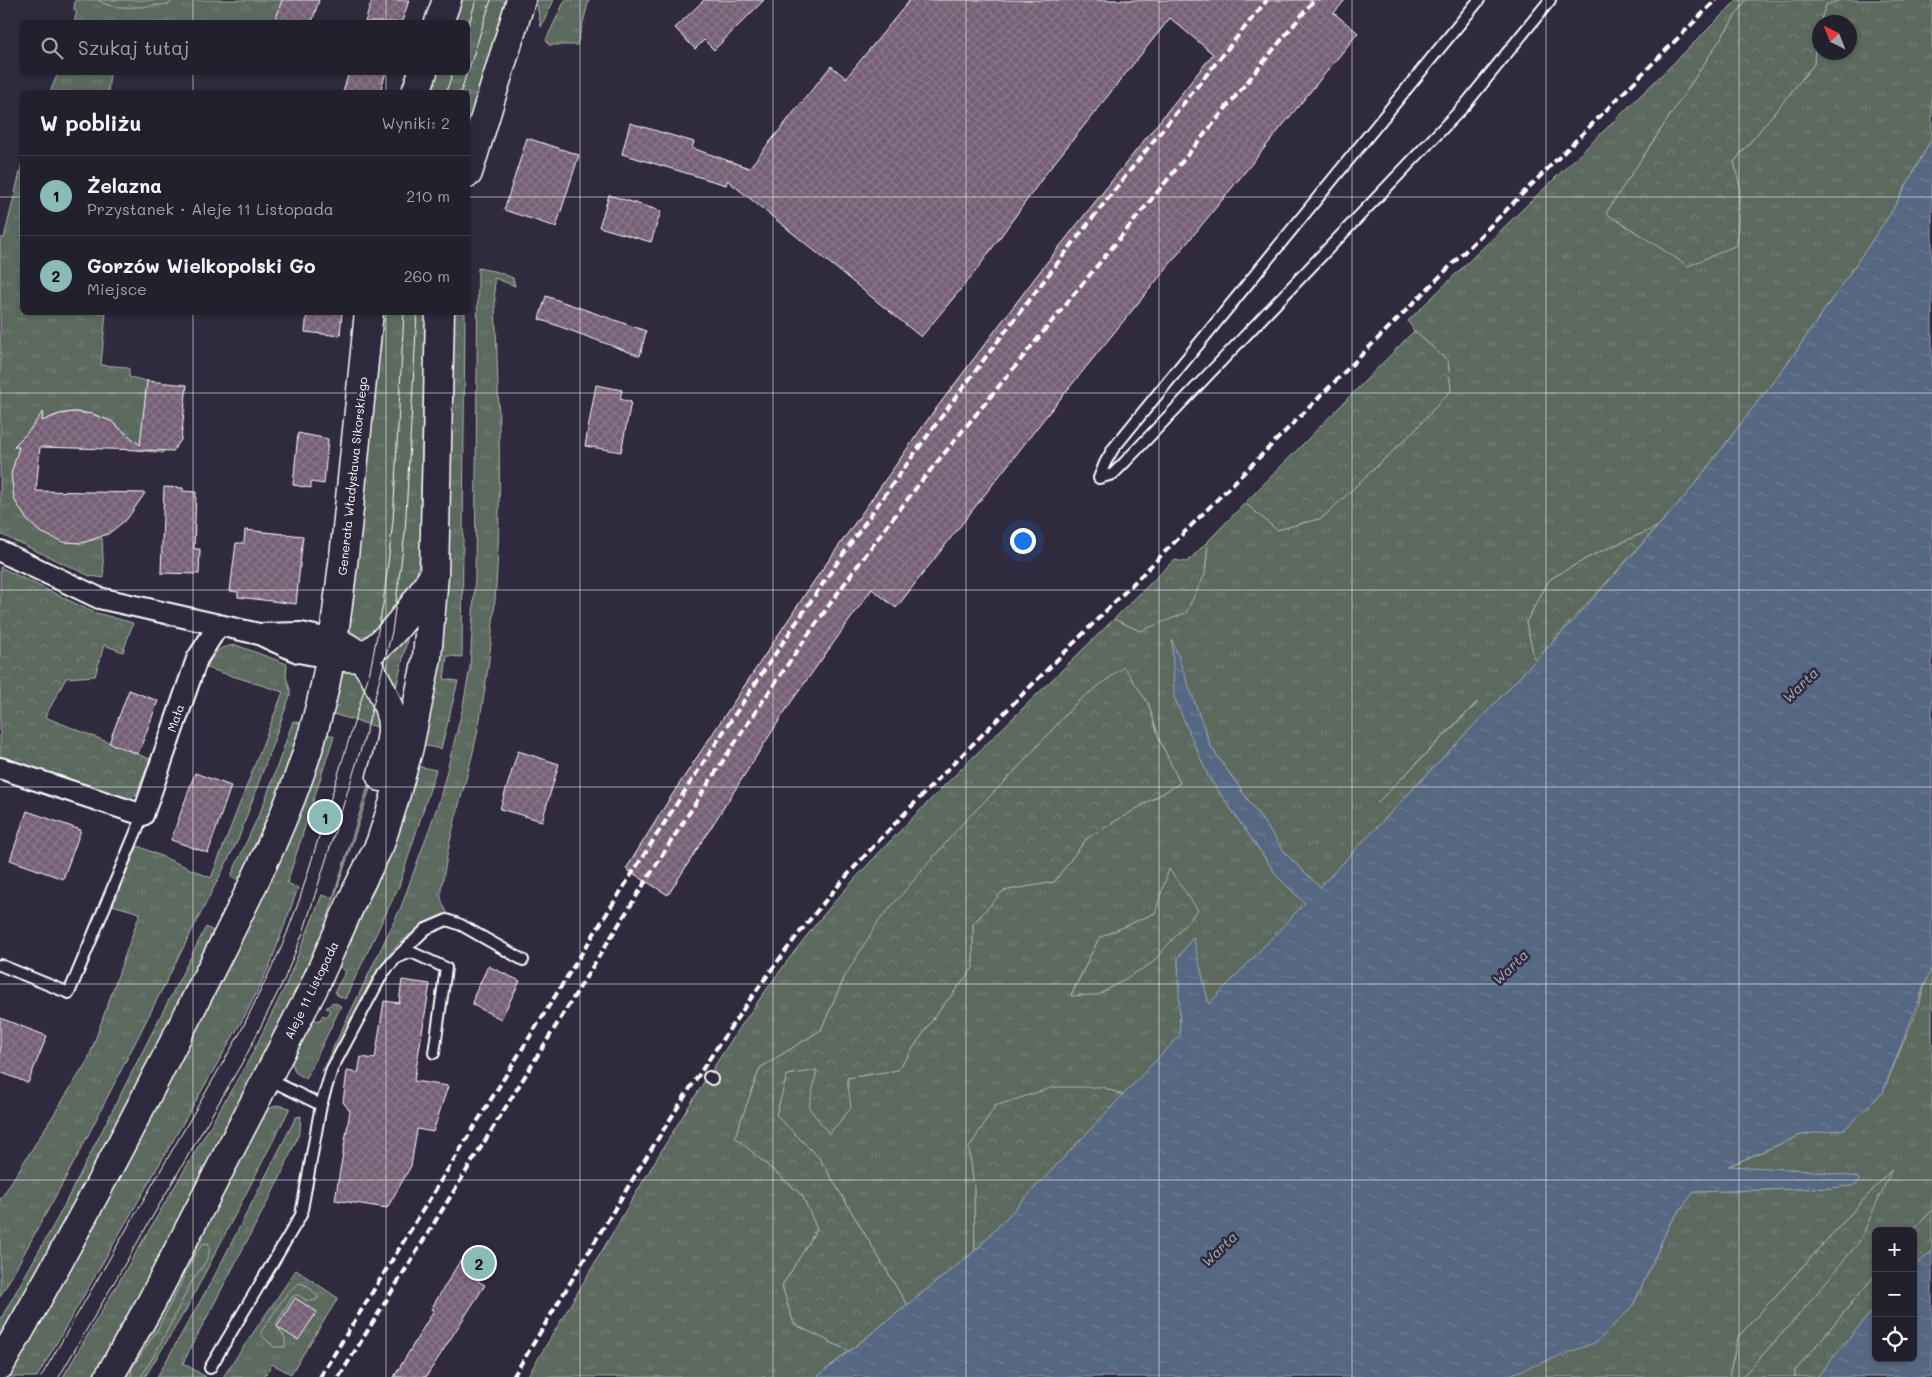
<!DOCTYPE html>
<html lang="pl">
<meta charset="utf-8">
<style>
body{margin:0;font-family:Mali,sans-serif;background:#2b2836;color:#f1f3f6}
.controls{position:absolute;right:15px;bottom:15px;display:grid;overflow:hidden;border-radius:8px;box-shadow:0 1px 4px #0004}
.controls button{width:45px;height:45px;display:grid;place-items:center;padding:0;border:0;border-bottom:1px solid #403e4a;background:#23202e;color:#f1f3f6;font:25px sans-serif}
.compass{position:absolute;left:1812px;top:15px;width:45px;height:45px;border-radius:50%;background:#23202e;box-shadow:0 1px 4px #0004;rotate:317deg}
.you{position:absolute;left:1022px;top:540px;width:18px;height:18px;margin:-12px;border:4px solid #fff;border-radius:50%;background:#1a73e8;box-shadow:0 0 0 8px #1a73e833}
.badge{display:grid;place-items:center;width:32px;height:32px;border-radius:50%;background:#8bbbb9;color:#111;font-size:16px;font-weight:700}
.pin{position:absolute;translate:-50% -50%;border:2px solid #fff;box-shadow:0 1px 5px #0006}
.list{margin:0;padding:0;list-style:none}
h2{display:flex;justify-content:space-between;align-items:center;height:65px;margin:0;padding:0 20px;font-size:21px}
h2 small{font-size:16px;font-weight:400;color:#a3a3aa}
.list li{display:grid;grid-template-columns:32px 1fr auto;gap:15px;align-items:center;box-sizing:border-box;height:80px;padding:0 20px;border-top:1px solid #403e4a}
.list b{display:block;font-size:19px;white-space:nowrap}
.list p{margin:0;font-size:16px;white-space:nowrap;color:#a3a3aa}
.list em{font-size:16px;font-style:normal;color:#a3a3aa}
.icon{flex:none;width:28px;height:28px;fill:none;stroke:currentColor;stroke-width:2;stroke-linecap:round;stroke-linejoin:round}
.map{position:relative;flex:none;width:1932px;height:1377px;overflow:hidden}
.search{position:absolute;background:#23202e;box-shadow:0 1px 4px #0004;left:20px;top:20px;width:450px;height:55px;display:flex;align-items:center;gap:12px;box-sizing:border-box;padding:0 18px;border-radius:8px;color:#a3a3aa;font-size:19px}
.panel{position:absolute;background:#23202e;box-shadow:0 1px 4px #0004;left:20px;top:90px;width:450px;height:225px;border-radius:8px}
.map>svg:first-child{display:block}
.grass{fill:url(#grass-tufts);stroke:#adb4af;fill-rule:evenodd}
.forest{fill:url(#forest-crowns);stroke:#adb4af}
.water{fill:url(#water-ripples);stroke:#9aa4b3}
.building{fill:url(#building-cross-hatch);stroke:#fff}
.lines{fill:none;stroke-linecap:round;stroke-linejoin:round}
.service-casing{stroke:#fff;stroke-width:14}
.minor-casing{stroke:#fff;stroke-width:24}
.secondary-casing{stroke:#fff;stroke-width:31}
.service{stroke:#2f2a3d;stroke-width:10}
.minor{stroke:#2f2a3d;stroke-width:20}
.secondary{stroke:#2f2a3d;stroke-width:28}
.tram{stroke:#fff;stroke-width:1}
.rail{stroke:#fff;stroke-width:4;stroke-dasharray:8 4;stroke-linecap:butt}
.grid{fill:none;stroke:#fff;stroke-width:1;stroke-opacity:0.55}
.labels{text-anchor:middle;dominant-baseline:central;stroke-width:5;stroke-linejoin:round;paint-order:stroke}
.street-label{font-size:12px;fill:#fff;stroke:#2f2a3d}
.water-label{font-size:14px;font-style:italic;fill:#aab3c0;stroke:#2f2a3d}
</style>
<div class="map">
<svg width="1932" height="1377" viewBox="0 0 1932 1377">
<defs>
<pattern id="grass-tufts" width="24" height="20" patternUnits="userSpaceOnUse" patternTransform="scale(1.25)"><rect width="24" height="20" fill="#5b695f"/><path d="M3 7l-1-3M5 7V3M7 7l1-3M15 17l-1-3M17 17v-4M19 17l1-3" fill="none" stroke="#748077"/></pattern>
<pattern id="forest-crowns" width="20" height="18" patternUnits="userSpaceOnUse" patternTransform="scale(1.25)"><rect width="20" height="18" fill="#5b695f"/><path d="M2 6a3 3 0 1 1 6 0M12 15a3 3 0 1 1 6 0" fill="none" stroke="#748077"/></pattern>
<pattern id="water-ripples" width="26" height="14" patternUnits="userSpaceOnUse" patternTransform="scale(1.25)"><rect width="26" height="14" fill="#566781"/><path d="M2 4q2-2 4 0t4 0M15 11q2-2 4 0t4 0" fill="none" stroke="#6f7e94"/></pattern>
<pattern id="building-cross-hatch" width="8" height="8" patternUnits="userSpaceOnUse" patternTransform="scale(1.25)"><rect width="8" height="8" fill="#755f75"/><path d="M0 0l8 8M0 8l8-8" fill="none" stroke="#8a778a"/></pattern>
</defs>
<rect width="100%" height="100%" fill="#2f2a3d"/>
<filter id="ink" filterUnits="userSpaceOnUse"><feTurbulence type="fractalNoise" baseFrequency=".02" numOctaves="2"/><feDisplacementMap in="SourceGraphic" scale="10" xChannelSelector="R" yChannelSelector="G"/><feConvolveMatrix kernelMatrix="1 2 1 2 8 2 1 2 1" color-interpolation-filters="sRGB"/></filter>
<g filter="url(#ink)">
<path class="grass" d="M 75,0 L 282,0 L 275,22 L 74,22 L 77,11 L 74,10 Z
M 461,0 L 508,0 L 468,125 L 468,92 L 431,92 L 438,73 L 468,72 L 468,22 L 454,22 Z
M 536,0 L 554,0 L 541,27 Z
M 565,0 L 589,0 L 577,45 L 549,45 L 546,40 Z
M 1737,0 L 1746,0 L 1606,213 L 1688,265 L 1740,187 L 1734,162 L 1814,64 L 1816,33 L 1826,4 L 1841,0 L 1932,0 L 1932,138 L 1891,213 L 1792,357 L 1687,494 L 1657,527 L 1593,555 L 1550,579 L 1526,622 L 1535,661 L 1320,887 L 1286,854 L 1211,747 L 1172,643 L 1208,776 L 1278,877 L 1305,903 L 1209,1005 L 1193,938 L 1178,958 L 1181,1035 L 1123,1095 L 1102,1087 L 969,1149 L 974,1187 L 975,1251 L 907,1305 L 820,1159 L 776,1115 L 787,1075 L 817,1070 L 847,1078 L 898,1070 L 935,1016 L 973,968 L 973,924 L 1003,891 L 1054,882 L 1087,838 L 1180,783 L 1160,741 L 1148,703 L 1078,701 L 1015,771 L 962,824 L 845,976 L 821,1030 L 760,1068 L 735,1137 L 802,1195 L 817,1229 L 782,1286 L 794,1324 L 849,1351 L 817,1377 L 527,1377 C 615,1233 695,1081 798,947 C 841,890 891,840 941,789 C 998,732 1056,676 1114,619 L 1140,631 L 1205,574 L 1208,541 L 1245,503 L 1277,530 L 1322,518 L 1414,431 L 1451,390 L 1448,361 L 1414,331 L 1408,321 C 1517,213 1629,109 1737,0 ZM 1820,22 L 1850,22 L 1850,52 L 1820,52 ZM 1477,702 L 1477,703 L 1377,803 ZM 1155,913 L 1071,995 L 1099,938 Z
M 58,73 L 110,73 L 108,92 L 50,92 Z
M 22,164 L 22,312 L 106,313 L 101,365 L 126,367 L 129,369 L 129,377 L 147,381 L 166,430 L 163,453 L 136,450 C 126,430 108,416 86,413 C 65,409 45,416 31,432 C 0,486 32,558 102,538 L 104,578 L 90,576 L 0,534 L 0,238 L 4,238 Z
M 478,268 L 498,272 L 513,278 L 515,286 L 494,278 C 500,428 507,575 479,724 C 470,774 451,823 444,874 C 443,881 440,890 441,897 C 442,904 447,911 450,918 C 436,923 420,927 408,936 C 375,960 347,1029 327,1067 L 321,1073 L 401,907 L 439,802 L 462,711 L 470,668 L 475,577 Z
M 381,313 L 428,313 C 423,372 422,432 421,492 C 420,520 424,555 414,583 C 409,598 376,638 359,637 L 350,630 Z
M 452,313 L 465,313 L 462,657 L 447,656 L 444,679 L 458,681 L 441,749 L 422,745 Z
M 410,627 L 395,693 L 384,679 L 394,637 Z
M 236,645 L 287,664 L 286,676 L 291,693 L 238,840 L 76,1159 L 0,1297 L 0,1200 L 88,1060 L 140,913 L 112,905 L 138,846 L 211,878 L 283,692 L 207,668 C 213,651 219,647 236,645 Z
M 344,669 L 355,670 L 376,707 L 384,729 L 333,714 Z
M 293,721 L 302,724 L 275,805 L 240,881 L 231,876 L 265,801 Z
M 326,734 L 334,736 L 287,883 L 298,888 L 270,965 L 247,1012 L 37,1377 L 9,1377 L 72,1267 L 127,1165 L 274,874 L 299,816 Z
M 379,751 L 382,752 L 326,923 L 295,995 L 171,1238 L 92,1377 L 63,1377 L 250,1058 L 285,987 L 322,895 L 333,898 Z
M 417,766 L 436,770 L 399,886 L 345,999 L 337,995 L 335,991 L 346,971 L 339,967 L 389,857 Z
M 206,927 L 215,932 L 66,1223 L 0,1340 L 0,1320 L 57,1219 Z
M 1930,969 L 1932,972 L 1932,1210 L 1913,1231 L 1876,1231 L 1876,1274 L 1795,1371 L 1795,1377 L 1742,1377 L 1792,1323 L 1891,1170 L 1738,1337 L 1729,1377 L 1504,1377 L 1528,1367 L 1633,1306 L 1670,1223 L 1694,1192 L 1831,1188 L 1806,1170 L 1727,1167 L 1801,1135 L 1845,1128 L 1883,1092 L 1918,1007 Z
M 333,1002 L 341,1006 L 306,1079 L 295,1072 L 292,1063 L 293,1057 L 313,1019 L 319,1021 L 323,1015 L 327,1017 L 330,1010 L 326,1008 Z
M 278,1105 L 290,1108 L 187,1308 L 145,1377 L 126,1377 L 124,1373 L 264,1114 L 272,1107 Z
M 301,1116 L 300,1131 L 280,1178 L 183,1363 L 206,1377 L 157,1377 L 215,1275 L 296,1117 Z
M 296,1270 L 338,1298 L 291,1374 L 272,1364 L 264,1377 L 223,1377 Z"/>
<path class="forest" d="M 98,0 L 173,0 L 169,4 C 152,6 111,12 98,0 Z
M 1746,0 L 1841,0 L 1826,5 L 1816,33 L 1814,64 L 1734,162 L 1740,187 L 1737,245 L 1688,266 L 1606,213 Z
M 1414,331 L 1448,361 L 1451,390 L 1414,431 L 1322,518 L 1277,530 L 1245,503 Z
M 1657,527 L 1535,661 L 1526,622 L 1550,579 L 1593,555 Z
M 1208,541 L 1205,574 L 1186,613 L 1140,631 L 1114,619 L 1174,560 L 1187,562 Z
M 0,567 L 93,612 L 133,623 L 123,652 L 104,645 L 95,676 L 66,678 L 45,717 L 150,759 L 136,796 L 120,800 L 0,759 Z
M 1124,667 L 1148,703 L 1160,741 L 1180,783 L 1087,838 L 1054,882 L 1003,891 L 973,924 L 973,968 L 935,1016 L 898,1070 L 847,1078 L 851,1108 L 829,1134 L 809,1108 L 817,1070 L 787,1075 L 776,1115 L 820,1159 L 907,1305 L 849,1351 L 794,1324 L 782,1286 L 817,1229 L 802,1195 L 735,1137 L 760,1068 L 821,1030 L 845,976 L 878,922 L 962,824 L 1015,771 L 1078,701 Z
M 1169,869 L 1198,910 L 1152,963 L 1098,995 L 1071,996 L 1099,938 L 1155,913 Z
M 1054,1087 L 1102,1087 L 1123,1095 L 975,1251 L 974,1187 L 969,1148 L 995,1106 Z
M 1892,1169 L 1859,1242 L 1792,1323 L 1742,1377 L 1729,1377 L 1738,1337 Z
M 1932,1210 L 1932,1252 L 1913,1267 L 1913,1231 Z
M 204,1243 L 209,1244 C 212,1258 199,1270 192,1281 C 175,1314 161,1346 141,1377 L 131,1377 L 132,1368 L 159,1327 L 195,1254 Z
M 1876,1274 L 1876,1306 L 1817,1377 L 1795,1377 L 1795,1371 Z
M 299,1283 L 308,1286 L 319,1298 L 314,1301 L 305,1300 L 299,1295 L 293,1296 L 276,1324 L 285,1338 L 285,1347 L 274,1347 L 262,1336 L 261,1332 L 288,1292 Z"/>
<path class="water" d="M 1932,138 L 1932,966 L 1883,1092 L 1845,1129 L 1801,1135 L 1728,1166 L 1806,1170 L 1858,1177 L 1859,1182 L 1852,1186 L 1831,1188 L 1694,1192 L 1670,1223 L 1633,1306 L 1597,1342 L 1504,1377 L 817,1377 L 975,1251 L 1180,1035 L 1178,958 L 1193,937 L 1209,1004 L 1305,903 L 1278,877 L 1208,776 L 1174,697 L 1172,640 L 1211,747 L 1286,854 L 1320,887 L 1574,620 L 1687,494 L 1792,357 L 1891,213 Z
M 1932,1252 L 1932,1377 L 1817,1377 L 1876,1306 L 1876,1358 L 1913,1358 L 1913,1267 Z"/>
<path class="building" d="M 282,0 L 319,0 L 312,22 L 275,22 Z
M 372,0 L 409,0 L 402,22 L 365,22 Z
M 704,0 L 764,0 L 714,50 L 704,40 L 695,49 L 675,28 Z
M 910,0 L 1345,0 L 1334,13 L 1358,33 L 1047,415 L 896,608 L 872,589 L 789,705 L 668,895 L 626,869 L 670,798 L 812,584 L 926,422 L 1044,266 L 1213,54 L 1170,18 L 1047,172 L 975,272 L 921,337 L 727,180 L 726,185 L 622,154 L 630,123 L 694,142 L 692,148 L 749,168 L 831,66 L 846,78 Z
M 349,72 L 386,72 L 380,92 L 343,92 Z
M 527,138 L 579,155 L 556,227 L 504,210 Z
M 609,195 L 661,211 L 651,242 L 599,227 Z
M 546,296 L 646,331 L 640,356 L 539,319 Z
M 307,312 L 342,312 L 340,336 L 305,332 Z
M 147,381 L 187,385 L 181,440 L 173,451 L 40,447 L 36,491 L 145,493 L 127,519 L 108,534 L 82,543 L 63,542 L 40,532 L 27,520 L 14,499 L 11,474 L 19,447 L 13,447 L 27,433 L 43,412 L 42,421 L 60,414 L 74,412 L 92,414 L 111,421 L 140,445 Z
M 596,385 L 622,390 L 620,399 L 631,402 L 621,452 L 585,446 Z
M 298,433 L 328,439 L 324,484 L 311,482 L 311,488 L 293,485 Z
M 164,487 L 183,488 L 183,491 L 196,492 L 194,549 L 200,549 L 199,574 L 161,573 Z
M 245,530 L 303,536 L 296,604 L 238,597 L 238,592 L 230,591 L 236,543 L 244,543 Z
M 129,690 L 158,701 L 138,754 L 109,743 Z
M 518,751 L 559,764 L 542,821 L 500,809 Z
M 195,773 L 231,786 L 208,853 L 171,840 Z
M 27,811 L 81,830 L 63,879 L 10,860 Z
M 488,966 L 520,981 L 501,1019 L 473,1005 L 474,996 Z
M 402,980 L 430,984 L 414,1081 L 448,1086 L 433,1132 L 417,1129 L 411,1166 L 387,1208 L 335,1200 L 350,1111 L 343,1102 L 347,1071 L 358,1073 L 361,1057 L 375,1059 L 384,1001 L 399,1003 Z
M 0,1018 L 47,1036 L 28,1083 L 0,1072 Z
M 460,1261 L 482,1275 L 478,1281 L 485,1285 L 426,1377 L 394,1377 L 434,1310 L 431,1309 Z
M 295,1298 L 317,1312 L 298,1340 L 277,1327 Z"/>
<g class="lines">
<defs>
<path id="service" d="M 1479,0 L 1113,449 L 1105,463 L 1099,478 L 1113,474 L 1125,462 L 1465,105 L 1550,0
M 398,956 L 426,929 L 447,920 L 461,925 L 523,960
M 0,965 L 69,993 L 143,815
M 709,1077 L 712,1079
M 268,1079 L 321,1105
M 210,1368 L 301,1215 L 321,1105 L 332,1069 L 383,973 L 396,958 L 411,952 L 446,968 L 434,1053"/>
<path id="minor" d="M 0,551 L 99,598 L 259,634 L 301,633 L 334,640
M 263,636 L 298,652 L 330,658
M 0,768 L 143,815 L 197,659 L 218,626"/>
<path id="secondary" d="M 439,22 L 447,0
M 416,92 L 423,72
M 468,173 L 521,0
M 334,640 C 342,645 353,650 360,657 C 374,670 392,708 392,727 C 392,744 386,761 381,777
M 343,657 C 348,657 354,658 358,657 C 383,652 419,599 432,578
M 0,1365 C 71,1242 137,1116 201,989 C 245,901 292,814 317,718 C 332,665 337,610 344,556 C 353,475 361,394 369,312
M 109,1377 L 151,1303 L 314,987 L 356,892 L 380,844 L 393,804 L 409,747 L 427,657 L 434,575 L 440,312"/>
</defs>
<use href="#service" class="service-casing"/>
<use href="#minor" class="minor-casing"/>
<use href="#secondary" class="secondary-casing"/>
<use href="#service" class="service"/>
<use href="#minor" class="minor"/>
<use href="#secondary" class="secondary"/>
<path class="tram" d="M 468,27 L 476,0
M 468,72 L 491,0
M 446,92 L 453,72
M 461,92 L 467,72
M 41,1377 L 240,1033 L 282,946 L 299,901 L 370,671 L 383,605 L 393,521 L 404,312
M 59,1377 L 246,1056 L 284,980 L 303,933 L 365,736 L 392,632 L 405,533 L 417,312"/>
<path class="rail" d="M 320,1377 C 494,1096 664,811 853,540 C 983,354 1124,176 1267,0
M 339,1377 C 415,1254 491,1131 567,1008 C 678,828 790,650 920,483 L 1314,0
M 513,1377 C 604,1229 691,1073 797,936 C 843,876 896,822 949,768 L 1716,0"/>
</g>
</g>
<path class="grid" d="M 193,0 L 193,22M 386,0 L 386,22M 580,0 L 580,1377M 773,0 L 773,1377M 966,0 L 966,1377M 1159,0 L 1159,1377M 1352,0 L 1352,1377M 1546,0 L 1546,1377M 1739,0 L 1739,1377M 193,72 L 193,92M 386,72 L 386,92M 0,197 L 22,197M 468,197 L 1932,197M 193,312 L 193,1377M 386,312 L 386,1377M 0,393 L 1932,393M 0,590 L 1932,590M 0,787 L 1932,787M 0,984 L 1932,984M 0,1180 L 1932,1180"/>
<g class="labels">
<g class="street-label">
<text transform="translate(352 476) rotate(-84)">Generała Władysława Sikorskiego</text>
<text transform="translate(175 718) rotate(-71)">Mała</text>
<text transform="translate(311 990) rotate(-64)">Aleje 11 Listopada</text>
</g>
<g class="water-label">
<text transform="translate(1800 685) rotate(-44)">Warta</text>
<text transform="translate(1510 967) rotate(-44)">Warta</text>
<text transform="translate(1219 1249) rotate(-44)">Warta</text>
</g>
</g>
</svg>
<div class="controls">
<button>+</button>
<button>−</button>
<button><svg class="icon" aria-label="locate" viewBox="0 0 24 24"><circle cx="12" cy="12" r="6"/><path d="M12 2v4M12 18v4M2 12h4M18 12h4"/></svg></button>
</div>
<svg class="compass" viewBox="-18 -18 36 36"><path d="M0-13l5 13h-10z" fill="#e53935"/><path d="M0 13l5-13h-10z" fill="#a3a3aa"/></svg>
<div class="you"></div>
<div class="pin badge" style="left:325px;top:817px">1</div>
<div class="pin badge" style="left:479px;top:1263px">2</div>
<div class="search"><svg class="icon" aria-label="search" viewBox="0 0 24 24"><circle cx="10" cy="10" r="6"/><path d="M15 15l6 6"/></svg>Szukaj tutaj</div>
<section class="panel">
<h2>W pobliżu<small>Wyniki: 2</small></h2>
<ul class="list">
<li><span class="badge">1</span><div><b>Żelazna</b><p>Przystanek · Aleje 11 Listopada</p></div><em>210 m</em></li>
<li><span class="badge">2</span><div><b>Gorzów Wielkopolski Go</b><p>Miejsce</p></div><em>260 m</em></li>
</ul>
</section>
</div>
